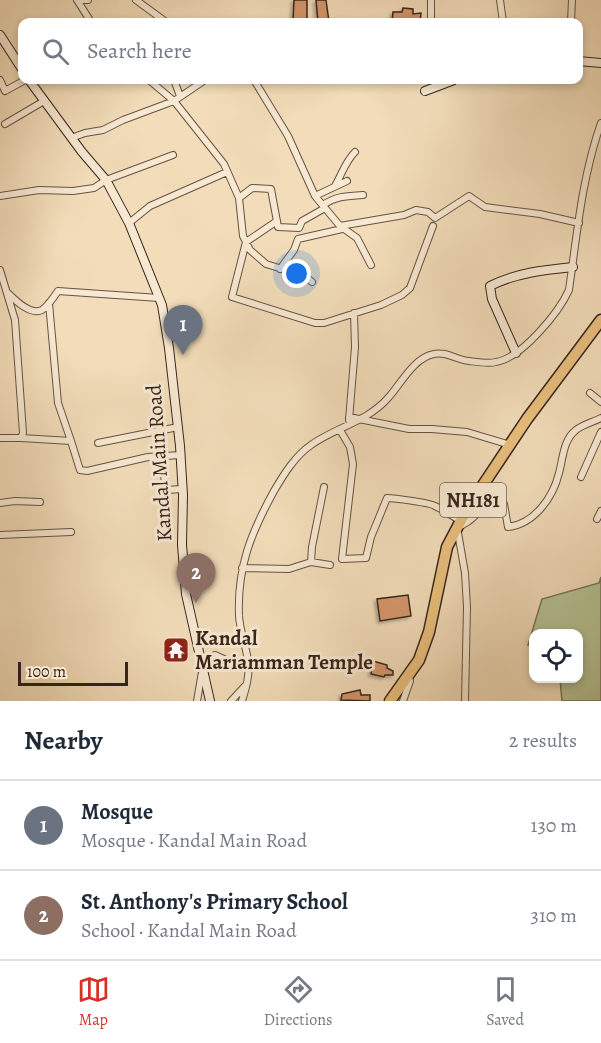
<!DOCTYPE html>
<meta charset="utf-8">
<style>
body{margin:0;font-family:Alegreya,serif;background:#f2f2f3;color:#1f2937}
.controls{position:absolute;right:18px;bottom:18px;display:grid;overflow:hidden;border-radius:12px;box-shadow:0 3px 9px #0003}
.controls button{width:54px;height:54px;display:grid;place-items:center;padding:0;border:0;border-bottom:2px solid #e0e1e3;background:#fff;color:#1f2937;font:30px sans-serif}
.scale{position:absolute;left:18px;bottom:15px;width:110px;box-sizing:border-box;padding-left:6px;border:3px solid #37251b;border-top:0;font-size:16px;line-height:21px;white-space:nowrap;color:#37251b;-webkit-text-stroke:4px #f7e8d2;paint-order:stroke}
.you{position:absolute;left:297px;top:274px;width:21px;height:21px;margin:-15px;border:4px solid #fff;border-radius:50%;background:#1a73e8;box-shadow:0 0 0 9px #1a73e833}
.badge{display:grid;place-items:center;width:39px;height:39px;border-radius:50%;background:#d93025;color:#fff;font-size:20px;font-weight:700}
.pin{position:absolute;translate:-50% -50px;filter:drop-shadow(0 2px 3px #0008)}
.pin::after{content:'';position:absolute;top:32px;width:21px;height:18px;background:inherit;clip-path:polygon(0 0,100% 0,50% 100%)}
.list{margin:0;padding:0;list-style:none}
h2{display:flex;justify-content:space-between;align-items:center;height:78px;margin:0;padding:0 24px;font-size:26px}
h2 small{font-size:20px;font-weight:400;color:#747a83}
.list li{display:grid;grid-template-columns:39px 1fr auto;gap:18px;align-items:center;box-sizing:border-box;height:90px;padding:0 24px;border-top:2px solid #e0e1e3}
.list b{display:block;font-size:22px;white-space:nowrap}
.list p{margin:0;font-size:20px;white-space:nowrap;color:#747a83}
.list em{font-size:20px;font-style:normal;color:#747a83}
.icon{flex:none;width:33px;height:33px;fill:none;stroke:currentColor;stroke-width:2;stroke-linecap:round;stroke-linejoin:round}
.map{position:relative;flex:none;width:601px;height:701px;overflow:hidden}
.search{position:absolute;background:#fff;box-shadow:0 3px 9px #0003;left:18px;right:18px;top:18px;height:66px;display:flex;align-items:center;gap:15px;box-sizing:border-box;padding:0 21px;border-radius:12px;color:#747a83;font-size:22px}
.sheet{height:258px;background:#fff}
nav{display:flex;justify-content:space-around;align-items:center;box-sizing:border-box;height:84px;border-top:2px solid #e0e1e3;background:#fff;font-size:16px;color:#747a83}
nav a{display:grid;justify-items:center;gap:3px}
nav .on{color:#d93025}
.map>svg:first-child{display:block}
.green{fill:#b5c294;stroke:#767458;stroke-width:1.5}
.building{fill:#d4956b;stroke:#37251b;stroke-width:1.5;filter:url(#shadow)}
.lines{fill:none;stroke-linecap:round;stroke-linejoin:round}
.street-casing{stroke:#665342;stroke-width:8}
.secondary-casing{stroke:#37251b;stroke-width:10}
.highway-casing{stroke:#37251b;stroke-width:13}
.street{stroke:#f7e8d2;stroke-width:6}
.secondary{stroke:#f7e8d2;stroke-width:8}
.highway{stroke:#e9be7c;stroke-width:10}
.labels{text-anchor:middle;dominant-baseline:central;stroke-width:6;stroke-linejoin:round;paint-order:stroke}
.shield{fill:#f7e8d2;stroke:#716052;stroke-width:1.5}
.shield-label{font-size:20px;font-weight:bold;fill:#37251b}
.street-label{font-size:21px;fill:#37251b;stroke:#f7e8d2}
.poi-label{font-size:21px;font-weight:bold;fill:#37251b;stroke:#f7e8d2;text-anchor:start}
</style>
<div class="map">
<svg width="601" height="701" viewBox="0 0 601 701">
<defs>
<filter id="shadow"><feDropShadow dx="-2.5" dy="2.5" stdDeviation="1.5" flood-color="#0004"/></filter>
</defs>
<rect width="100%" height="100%" fill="#f2dcb9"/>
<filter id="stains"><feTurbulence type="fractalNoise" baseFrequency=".00333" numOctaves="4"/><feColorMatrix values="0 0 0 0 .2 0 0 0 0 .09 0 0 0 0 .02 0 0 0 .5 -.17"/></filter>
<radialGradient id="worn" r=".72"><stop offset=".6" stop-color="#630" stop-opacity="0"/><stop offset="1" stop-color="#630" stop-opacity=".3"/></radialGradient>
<path class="green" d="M 601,577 L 601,701 L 562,701 L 560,679 L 578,678 L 578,634 L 534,634 L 533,645 L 528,645 L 542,599 L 599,583 Z"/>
<path class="building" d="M 294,0 L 307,0 L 307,22 L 293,22 Z
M 316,0 L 326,0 L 329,22 L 318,22 Z
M 403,8 L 413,9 L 413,14 L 421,13 L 420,22 L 392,22 L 393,12 L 402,12 Z
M 408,595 L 411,616 L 380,621 L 377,599 Z
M 373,661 L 387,665 L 387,668 L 393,671 L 393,675 L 385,675 L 384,677 L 371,674 Z
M 360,690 L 361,695 L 370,695 L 370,701 L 341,700 L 342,694 Z"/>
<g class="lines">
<defs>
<path id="street" d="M 77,0 L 91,22
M 77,0 L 88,0
M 136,0 L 166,22
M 500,0 L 503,22
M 431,22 L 431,0
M 571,22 L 572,0
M 0,80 L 5,91 L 25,80
M 149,80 L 174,101 L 224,164 L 239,198 L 243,236 L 250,250 L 266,264 L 305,276 L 312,282
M 174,80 L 180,96
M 254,80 L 288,136 L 315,196 L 340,226 L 357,238 L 371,265
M 5,124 L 44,101
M 71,138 L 85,133 L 103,130 L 123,120 L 174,101 L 205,80
M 335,186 C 342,174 345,162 355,152
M 0,196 L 39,190 L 73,191 L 94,188 L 106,180 L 173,155
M 315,196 L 347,181
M 239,198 L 252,188 L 271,189 L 278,227 L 299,228 L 302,221 L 325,208
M 323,205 C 336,196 347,196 363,195
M 277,221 L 246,242 L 232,297 L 315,323 L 324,323 L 381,305 L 402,295 L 410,288 L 433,226
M 129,223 L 150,206 L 227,172
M 340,226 L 404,215 L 416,210 L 428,212 L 435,218 L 469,196 L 485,207 L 540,214 L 579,223
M 280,269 L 294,250 L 298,239 L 342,229
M 0,270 L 15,320 L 23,433 L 21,438 L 0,438
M 7,292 C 14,299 30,316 42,310 C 48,306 54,297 58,291 L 159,298
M 49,303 L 58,403 L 71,441
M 590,393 L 601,402
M 349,417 L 409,429 L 432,429 L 467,432 L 510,445
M 349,420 L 355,347 L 354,313
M 340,430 L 350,447 L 353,464 L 342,559 L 366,558 L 371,537 L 387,498 C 394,498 431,503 435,506 C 444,510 452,516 461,521
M 21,438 L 71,441 L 80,470 L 87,471 L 148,457 L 181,455
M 98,443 L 178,427
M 163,456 L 165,490 L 183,489
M 581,477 L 601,432
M 0,503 L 15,501 L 40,502
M 597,519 L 601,511
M 0,535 L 71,532
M 311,562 L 312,547 L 324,487
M 242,568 L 289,569 L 311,562 L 330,565
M 202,660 L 215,655 L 228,661
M 197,701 L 202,672
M 231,701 L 245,686
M 242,701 C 246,688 250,675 248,661 C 246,646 240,631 239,616 C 237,567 251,533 274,491 C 284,474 295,456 311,445 C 336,427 367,422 388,398 C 401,384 413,358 434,354 C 446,351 457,360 469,361 C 477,362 489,364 496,362 C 522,358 559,312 569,290 C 577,234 582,177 601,123
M 403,701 L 410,681 L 408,675
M 465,701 L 467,607 L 465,573 L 457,527 C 474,523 481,503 499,500 L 504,504 L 508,527 C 534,524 553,498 559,473 C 563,459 563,440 576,430 C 582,425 593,422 601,418"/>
<path id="secondary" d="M 0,35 L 22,69
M 578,61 L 601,63
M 29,80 L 82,152 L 106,180 L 129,223 L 162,305 L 169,348 L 180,446 L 183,495 L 182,545 L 186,594 L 210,701
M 425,91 L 454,80
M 516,353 L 492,299 L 490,286 C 516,273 543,270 573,267"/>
<path id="highway" d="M 390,701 L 419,660 L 429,632 L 447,547 L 467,509 L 527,419 L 601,320"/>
</defs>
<use href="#street" class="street-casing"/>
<use href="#secondary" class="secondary-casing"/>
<use href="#highway" class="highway-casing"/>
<use href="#street" class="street"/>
<use href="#secondary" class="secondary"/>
<use href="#highway" class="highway"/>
</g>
<defs>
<symbol id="temple-square" viewBox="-11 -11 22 22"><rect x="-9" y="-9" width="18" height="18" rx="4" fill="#8f2418" stroke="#f7e8d2"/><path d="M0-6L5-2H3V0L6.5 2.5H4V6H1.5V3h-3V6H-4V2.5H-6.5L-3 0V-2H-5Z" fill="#fff"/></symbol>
</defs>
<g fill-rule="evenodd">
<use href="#temple-square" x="161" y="635" width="30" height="30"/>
</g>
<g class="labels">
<rect class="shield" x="440" y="483" width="66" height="34" rx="4.5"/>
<g class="shield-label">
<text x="473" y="500">NH181</text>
</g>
<g class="street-label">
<text transform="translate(159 463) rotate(-94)">Kandal Main Road</text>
</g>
<g class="poi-label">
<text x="195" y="638">Kandal<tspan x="195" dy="24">Mariamman Temple</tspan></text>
</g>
</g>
<rect width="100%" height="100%" filter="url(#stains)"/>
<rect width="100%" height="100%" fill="url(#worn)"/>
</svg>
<div class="controls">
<button><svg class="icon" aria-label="locate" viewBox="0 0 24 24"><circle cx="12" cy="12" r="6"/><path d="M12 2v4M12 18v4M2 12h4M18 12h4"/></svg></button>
</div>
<div class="scale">100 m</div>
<div class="you"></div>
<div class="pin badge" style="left:183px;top:355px;background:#6b7280">1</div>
<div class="pin badge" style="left:196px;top:603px;background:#8d6e63">2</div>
<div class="search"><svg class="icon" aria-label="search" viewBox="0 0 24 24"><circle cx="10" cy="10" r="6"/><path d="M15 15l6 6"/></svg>Search here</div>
</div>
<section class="sheet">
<h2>Nearby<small>2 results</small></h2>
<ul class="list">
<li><span class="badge" style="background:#6b7280">1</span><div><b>Mosque</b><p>Mosque · Kandal Main Road</p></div><em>130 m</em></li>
<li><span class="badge" style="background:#8d6e63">2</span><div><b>St. Anthony's Primary School</b><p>School · Kandal Main Road</p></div><em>310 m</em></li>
</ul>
</section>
<nav>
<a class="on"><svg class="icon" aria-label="map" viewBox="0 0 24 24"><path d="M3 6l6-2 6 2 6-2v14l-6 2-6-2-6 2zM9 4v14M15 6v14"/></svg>Map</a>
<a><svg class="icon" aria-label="directions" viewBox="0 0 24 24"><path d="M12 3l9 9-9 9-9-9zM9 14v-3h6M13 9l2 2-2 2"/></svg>Directions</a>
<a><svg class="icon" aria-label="saved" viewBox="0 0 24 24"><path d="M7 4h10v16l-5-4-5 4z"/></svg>Saved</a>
</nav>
